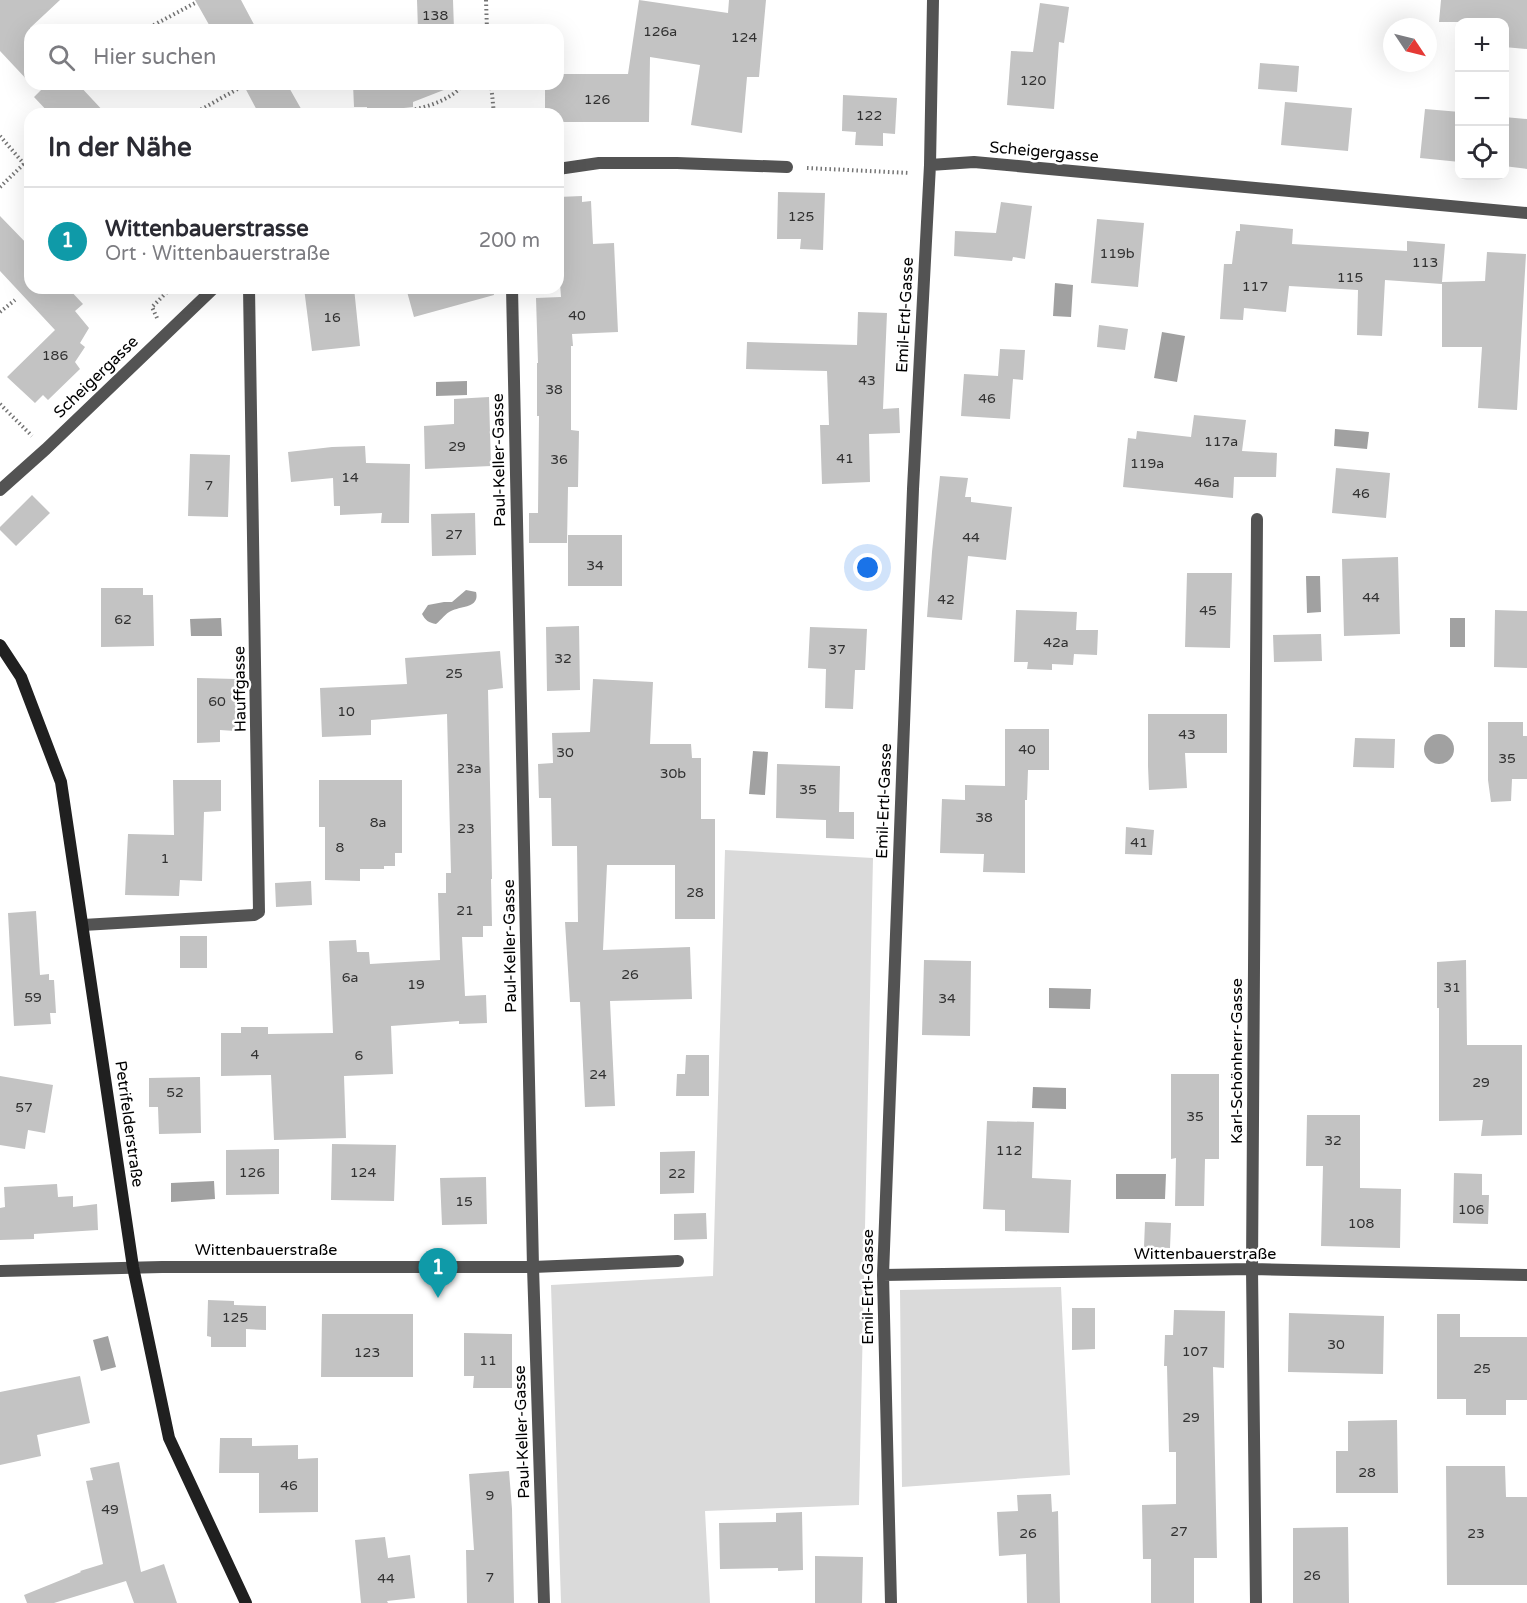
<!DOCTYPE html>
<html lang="de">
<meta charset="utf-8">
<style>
body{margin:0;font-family:"Varela Round",sans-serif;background:#f7f7f7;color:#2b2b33}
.controls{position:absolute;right:18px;top:18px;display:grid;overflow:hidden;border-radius:12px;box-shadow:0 6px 24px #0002}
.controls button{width:54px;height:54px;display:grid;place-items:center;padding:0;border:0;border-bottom:2px solid #e1e1e2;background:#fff;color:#2b2b33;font:30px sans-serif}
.compass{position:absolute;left:1383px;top:18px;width:54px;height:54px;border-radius:50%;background:#fff;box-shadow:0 6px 24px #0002;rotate:125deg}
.you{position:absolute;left:868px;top:568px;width:21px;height:21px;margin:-15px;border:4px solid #fff;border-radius:50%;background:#1a73e8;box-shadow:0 0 0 9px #1a73e833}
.badge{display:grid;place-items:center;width:39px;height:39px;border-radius:50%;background:#0b8043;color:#fff;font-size:20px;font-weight:700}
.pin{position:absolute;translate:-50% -50px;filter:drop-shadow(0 2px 3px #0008)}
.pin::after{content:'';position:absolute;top:32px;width:21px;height:18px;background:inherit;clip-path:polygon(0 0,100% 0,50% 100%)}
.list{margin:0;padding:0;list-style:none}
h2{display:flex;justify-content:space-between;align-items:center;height:78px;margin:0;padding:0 24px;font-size:26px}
h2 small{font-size:20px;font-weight:400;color:#7c7c81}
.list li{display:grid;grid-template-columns:39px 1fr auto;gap:18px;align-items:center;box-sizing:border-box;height:108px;padding:0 24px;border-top:2px solid #e1e1e2}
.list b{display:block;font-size:22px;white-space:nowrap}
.list p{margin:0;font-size:20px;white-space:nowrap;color:#7c7c81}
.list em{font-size:20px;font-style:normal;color:#7c7c81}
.icon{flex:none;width:33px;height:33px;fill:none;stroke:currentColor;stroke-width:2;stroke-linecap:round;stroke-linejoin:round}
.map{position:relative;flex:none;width:1527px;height:1603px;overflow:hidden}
.search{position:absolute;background:#fff;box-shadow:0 6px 24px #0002;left:24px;top:24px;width:540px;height:66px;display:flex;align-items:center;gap:15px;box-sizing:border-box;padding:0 21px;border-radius:18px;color:#7c7c81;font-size:22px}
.panel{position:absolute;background:#fff;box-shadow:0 6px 24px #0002;left:24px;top:108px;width:540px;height:186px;border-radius:18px}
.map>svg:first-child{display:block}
.green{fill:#dadada}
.water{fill:#a1a1a1}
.building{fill:#c3c3c3}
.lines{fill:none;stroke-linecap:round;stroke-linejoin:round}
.path{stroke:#757575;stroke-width:4;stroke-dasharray:1.5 3;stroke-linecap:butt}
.service{stroke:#535353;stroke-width:12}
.minor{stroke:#535353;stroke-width:12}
.secondary{stroke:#202020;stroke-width:12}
.labels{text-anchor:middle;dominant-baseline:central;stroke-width:5;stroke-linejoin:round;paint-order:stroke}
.number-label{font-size:14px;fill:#313131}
.street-label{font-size:16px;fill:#000;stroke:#fff}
</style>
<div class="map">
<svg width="1527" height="1603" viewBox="0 0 1527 1603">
<rect width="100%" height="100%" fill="#fff"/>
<path class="green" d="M 725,850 L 873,858 L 859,1505 L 705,1511 L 710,1603 L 561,1603 L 551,1285 L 713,1276 Z
M 1061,1287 L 1070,1475 L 902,1487 L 900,1290 Z"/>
<path class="water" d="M 1055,283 L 1073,285 L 1071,317 L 1053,316 Z
M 1162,332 L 1185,336 L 1177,382 L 1154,378 Z
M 467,381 L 467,395 L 436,396 L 436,382 Z
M 1335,429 L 1369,432 L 1367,449 L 1334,446 Z
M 1306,576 L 1320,576 L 1321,612 L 1307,613 Z
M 466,590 L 476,592 C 480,608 461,606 451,611 C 446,613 441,620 436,624 C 429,623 425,620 422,614 L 428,605 L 444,602 L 452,602 Z
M 221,618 L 222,636 L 191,636 L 190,619 Z
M 1450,618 L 1465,618 L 1465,647 L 1450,647 Z
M1424 749a15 15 0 1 1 30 0a15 15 0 1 1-30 0Z
M 753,751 L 768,752 L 765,795 L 749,794 Z
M 1049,988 L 1091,989 L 1090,1009 L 1049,1008 Z
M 1033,1087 L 1066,1088 L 1066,1109 L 1032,1108 Z
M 1116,1174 L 1166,1174 L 1165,1199 L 1116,1199 Z
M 214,1181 L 215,1199 L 171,1202 L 171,1183 Z
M 108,1336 L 116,1367 L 101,1371 L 93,1340 Z"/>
<path class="building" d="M 0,0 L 60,0 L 30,28 L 30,83 L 0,51 Z
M 195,0 L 241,0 L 257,30 L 212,30 Z
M 417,0 L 453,0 L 454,30 L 418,30 Z
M 639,0 L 728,13 L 729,0 L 766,0 L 759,77 L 747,77 L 742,133 L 691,125 L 700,65 L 650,57 L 649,122 L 558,122 L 558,114 L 545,114 L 545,84 L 558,84 L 558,74 L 628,74 Z
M 1441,0 L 1527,0 L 1527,49 L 1504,47 L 1504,22 L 1439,22 Z
M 1040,3 L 1069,7 L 1064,43 L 1059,42 L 1054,109 L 1007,105 L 1011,51 L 1033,52 Z
M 1260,63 L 1299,66 L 1297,92 L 1258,89 Z
M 47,84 L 78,84 L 106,114 L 50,114 L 34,97 Z
M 243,84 L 287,84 L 304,114 L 259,114 Z
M 353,84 L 454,84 L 454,86 L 413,102 L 413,107 L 367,112 L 367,107 L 354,107 Z
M 843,95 L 897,98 L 895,134 L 883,133 L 883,146 L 855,145 L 856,132 L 842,131 Z
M 1285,102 L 1352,108 L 1348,151 L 1281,145 Z
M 1425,109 L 1460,112 L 1460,162 L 1420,158 Z
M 1504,117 L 1527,119 L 1527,169 L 1504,166 Z
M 778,192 L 825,193 L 823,250 L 800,249 L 801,239 L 777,239 Z
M 582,196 L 582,202 L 591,201 L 593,244 L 614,243 L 618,332 L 572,334 L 573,346 L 571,346 L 571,430 L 579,431 L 578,487 L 568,487 L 567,543 L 529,543 L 529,513 L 538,513 L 539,416 L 537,416 L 537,363 L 538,363 L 536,298 L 561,297 L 558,256 L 558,197 Z
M 1001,202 L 1032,206 L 1025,259 L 1013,257 L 1012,261 L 954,256 L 955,231 L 996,233 Z
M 0,216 L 30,247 L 30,288 L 68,288 L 83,304 L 75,311 L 89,328 L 80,343 L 85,347 L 75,362 L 80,369 L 48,400 L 43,395 L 35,403 L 7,377 L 55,330 L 0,271 Z
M 1097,219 L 1144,223 L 1138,287 L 1091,283 Z
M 1240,224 L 1293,229 L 1292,244 L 1407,251 L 1407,241 L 1445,244 L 1442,282 L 1485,281 L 1487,252 L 1526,254 L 1517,410 L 1478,408 L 1482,347 L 1442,347 L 1442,284 L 1385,280 L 1382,336 L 1357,335 L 1358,290 L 1289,286 L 1286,312 L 1244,308 L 1243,320 L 1220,319 L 1224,264 L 1232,264 L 1236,231 L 1240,231 Z
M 304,288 L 354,288 L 360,346 L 312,351 Z
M 406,288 L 493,288 L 494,295 L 414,317 Z
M 858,312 L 887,313 L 883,409 L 899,408 L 900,433 L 869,434 L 870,482 L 822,484 L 820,425 L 829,425 L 827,371 L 746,369 L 747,342 L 857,345 Z
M 1099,325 L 1128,329 L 1125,350 L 1097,347 Z
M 1000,349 L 1025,350 L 1023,380 L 1013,379 L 1010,419 L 961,416 L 964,374 L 998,376 Z
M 489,397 L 491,466 L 425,469 L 424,426 L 454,424 L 454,399 Z
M 1194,415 L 1246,420 L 1242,451 L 1277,453 L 1276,477 L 1234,477 L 1233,498 L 1123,487 L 1128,438 L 1136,439 L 1137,431 L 1191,437 Z
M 365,446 L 366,463 L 410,464 L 409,523 L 381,523 L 382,513 L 340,515 L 340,506 L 334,506 L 333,478 L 291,482 L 288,452 L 332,447 Z
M 190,454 L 230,455 L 228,517 L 188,516 Z
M 1336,468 L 1390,473 L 1386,518 L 1332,513 Z
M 940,476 L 968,478 L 965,497 L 971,497 L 971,502 L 1012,507 L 1006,560 L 968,556 L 962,620 L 927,617 L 932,552 Z
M 32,495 L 50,513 L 16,546 L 0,530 L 0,527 Z
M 475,513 L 476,555 L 432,556 L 431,514 Z
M 568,535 L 622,535 L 622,586 L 568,586 Z
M 1398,557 L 1400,634 L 1344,636 L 1342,559 Z
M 1187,573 L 1232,573 L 1230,648 L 1185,647 Z
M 101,588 L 143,588 L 143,595 L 153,595 L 154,646 L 101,647 Z
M 1016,610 L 1077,612 L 1076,630 L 1098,630 L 1097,655 L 1074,654 L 1073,665 L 1052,664 L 1052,670 L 1027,669 L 1028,662 L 1014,662 Z
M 1495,610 L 1527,611 L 1527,668 L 1494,667 Z
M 579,626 L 580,690 L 547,691 L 546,627 Z
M 810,627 L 867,629 L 865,670 L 855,670 L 853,709 L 825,708 L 826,669 L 808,668 Z
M 1321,634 L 1322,661 L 1274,662 L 1273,635 Z
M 500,651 L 503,688 L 488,690 L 492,879 L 491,879 L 492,926 L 483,926 L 483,937 L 462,937 L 465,996 L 486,995 L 487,1023 L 459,1024 L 459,1021 L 391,1026 L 393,1074 L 344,1076 L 346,1138 L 274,1140 L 271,1075 L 221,1076 L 221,1033 L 241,1033 L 241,1027 L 268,1027 L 268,1034 L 333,1033 L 329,941 L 356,940 L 357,952 L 369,952 L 370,964 L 440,960 L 438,893 L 446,893 L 446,873 L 451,873 L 447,714 L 371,720 L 371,735 L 322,737 L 320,688 L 407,684 L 405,658 Z
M 197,678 L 236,679 L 235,731 L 220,730 L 220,742 L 197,743 Z
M 593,679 L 653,682 L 650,744 L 691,744 L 692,758 L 701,758 L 701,819 L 715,819 L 715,919 L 675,919 L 675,865 L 607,865 L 603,950 L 690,947 L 692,999 L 610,1001 L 615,1106 L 585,1107 L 580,1002 L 570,1002 L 565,922 L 578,922 L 577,846 L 552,846 L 551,798 L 539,798 L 538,764 L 553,763 L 552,733 L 590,732 Z
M 1148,714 L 1227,714 L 1227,753 L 1185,753 L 1187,788 L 1149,790 L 1148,766 Z
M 1488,722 L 1523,722 L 1523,736 L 1527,736 L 1527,779 L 1512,779 L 1511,801 L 1491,802 L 1488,780 Z
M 1005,729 L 1049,729 L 1049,770 L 1028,770 L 1027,800 L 1025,800 L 1025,873 L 983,872 L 984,854 L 940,853 L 942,799 L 965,800 L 965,785 L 1005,786 Z
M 1355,738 L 1395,739 L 1394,768 L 1353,767 Z
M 777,764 L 840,766 L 839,812 L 854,812 L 854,839 L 826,838 L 826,820 L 776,818 Z
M 173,780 L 221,780 L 221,811 L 204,812 L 202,881 L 180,880 L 179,896 L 125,895 L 128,834 L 174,835 Z
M 319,780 L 402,780 L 402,853 L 395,853 L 395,866 L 384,866 L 384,869 L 360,869 L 360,881 L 325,880 L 325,827 L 319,827 Z
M 1126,827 L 1154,830 L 1152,855 L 1125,854 Z
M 311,881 L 312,905 L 276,907 L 275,883 Z
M 36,911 L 40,975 L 49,974 L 49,980 L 54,980 L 56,1013 L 50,1013 L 51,1024 L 14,1026 L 8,913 Z
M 180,936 L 207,936 L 207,968 L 180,968 Z
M 924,960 L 971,961 L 970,1036 L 922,1035 Z
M 1466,960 L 1467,1045 L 1522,1045 L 1522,1135 L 1481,1136 L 1483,1120 L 1439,1121 L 1439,1008 L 1437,1008 L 1437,962 Z
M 686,1055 L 709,1055 L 709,1096 L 676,1096 L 677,1074 L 685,1074 Z
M 1171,1074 L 1219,1074 L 1219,1159 L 1205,1159 L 1204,1206 L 1175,1206 L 1176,1158 L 1171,1159 Z
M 0,1076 L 53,1085 L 45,1133 L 28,1130 L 25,1149 L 0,1145 Z
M 200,1077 L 201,1133 L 159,1134 L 158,1107 L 149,1107 L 149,1078 Z
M 1307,1115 L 1360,1115 L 1360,1188 L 1401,1189 L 1400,1248 L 1321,1246 L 1323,1166 L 1306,1166 Z
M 987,1121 L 1034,1122 L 1032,1178 L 1071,1180 L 1069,1233 L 1005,1231 L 1005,1210 L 983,1209 Z
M 332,1144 L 396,1145 L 394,1201 L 331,1200 Z
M 279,1149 L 279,1194 L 226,1195 L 226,1150 Z
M 695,1151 L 694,1193 L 660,1194 L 660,1152 Z
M 1454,1173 L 1482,1174 L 1482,1195 L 1489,1195 L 1488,1224 L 1453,1223 Z
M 486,1177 L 487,1224 L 442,1225 L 440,1178 Z
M 57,1184 L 58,1197 L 73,1196 L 73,1207 L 97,1204 L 98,1230 L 34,1234 L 34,1239 L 0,1240 L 0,1208 L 5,1207 L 4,1187 Z
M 706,1213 L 707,1239 L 674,1240 L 674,1214 Z
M 1145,1222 L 1171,1223 L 1170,1248 L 1144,1247 Z
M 208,1300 L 234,1301 L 234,1305 L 266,1306 L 266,1330 L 246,1329 L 246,1347 L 211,1347 L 211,1337 L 207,1336 Z
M 1072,1308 L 1095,1308 L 1095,1349 L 1072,1350 Z
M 1174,1310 L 1225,1311 L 1224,1368 L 1213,1367 L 1217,1558 L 1194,1558 L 1194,1603 L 1151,1603 L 1151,1559 L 1143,1559 L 1142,1505 L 1176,1504 L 1176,1452 L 1169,1452 L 1167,1366 L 1164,1366 L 1165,1335 L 1173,1335 Z
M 1289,1313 L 1384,1316 L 1383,1374 L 1288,1372 Z
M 322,1314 L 413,1314 L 413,1377 L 321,1377 Z
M 1437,1314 L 1460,1314 L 1460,1337 L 1527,1337 L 1527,1400 L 1506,1400 L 1506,1415 L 1466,1415 L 1466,1399 L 1437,1399 Z
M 464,1333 L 512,1334 L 512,1388 L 473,1388 L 474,1376 L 464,1376 Z
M 80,1376 L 90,1423 L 37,1435 L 41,1456 L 0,1465 L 0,1392 Z
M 1397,1420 L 1398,1493 L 1336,1493 L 1336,1451 L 1348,1451 L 1348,1421 Z
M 220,1438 L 252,1438 L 252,1446 L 298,1445 L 298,1459 L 318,1458 L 318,1512 L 259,1513 L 259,1473 L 219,1473 Z
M 119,1462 L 141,1572 L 164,1564 L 177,1603 L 134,1603 L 126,1581 L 54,1603 L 27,1603 L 24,1595 L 81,1572 L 80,1571 L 103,1564 L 86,1481 L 93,1480 L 90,1468 Z
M 1446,1466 L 1505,1466 L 1506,1497 L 1527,1497 L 1527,1585 L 1447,1585 Z
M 509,1471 L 512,1509 L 514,1603 L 467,1603 L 466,1550 L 474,1550 L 469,1474 Z
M 1051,1494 L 1052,1512 L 1058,1511 L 1060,1603 L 1027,1603 L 1026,1554 L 999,1556 L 997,1512 L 1018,1511 L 1017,1495 Z
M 802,1512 L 803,1570 L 778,1571 L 778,1568 L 720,1569 L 719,1523 L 776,1522 L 776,1513 Z
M 1348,1527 L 1349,1603 L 1293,1603 L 1293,1528 Z
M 385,1537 L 388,1558 L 410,1555 L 415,1598 L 387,1601 L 388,1603 L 361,1603 L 355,1540 Z
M 815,1556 L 863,1557 L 862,1603 L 815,1603 Z"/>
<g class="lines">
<path class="path" d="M 486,0 L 487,30
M 146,30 L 150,27 L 195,3
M 491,84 L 494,114
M 102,87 L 104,84
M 193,114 L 241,87
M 393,114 C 418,109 447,104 464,84
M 0,136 L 30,171
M 807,168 L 910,173
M 0,187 L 30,158
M 0,312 L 15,300
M 157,318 L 152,307 L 171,288
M 0,404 L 32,436"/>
<path class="service" d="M 533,1267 L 678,1261"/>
<path class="minor" d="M 930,165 L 974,162 L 1527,213
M 558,169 L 599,163 L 677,163 L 787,167
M 512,288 L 533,1267 L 544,1603
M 0,490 L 46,449 L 214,288
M 83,925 L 254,915 L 259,912 L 249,288
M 0,1271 L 162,1267 L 533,1267
M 883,1275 L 1252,1269 L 1527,1275
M 891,1603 L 883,1275 L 913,489 L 930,165 L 933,0
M 1256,1603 L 1252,1269 L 1257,519"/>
<path class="secondary" d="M 0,645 L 21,677 L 61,782 L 133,1267 L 169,1438 L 246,1603"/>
</g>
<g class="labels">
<g class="number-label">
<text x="435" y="15">138</text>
<text x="660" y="31">126a</text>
<text x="744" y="37">124</text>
<text x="1033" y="80">120</text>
<text x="597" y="99">126</text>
<text x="869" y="115">122</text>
<text x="801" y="216">125</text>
<text x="1117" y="253">119b</text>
<text x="1425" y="262">113</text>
<text x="1350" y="277">115</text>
<text x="1255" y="286">117</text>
<text x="577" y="315">40</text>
<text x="332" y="317">16</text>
<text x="55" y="355">186</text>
<text x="867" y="380">43</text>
<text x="554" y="389">38</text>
<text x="987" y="398">46</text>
<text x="1221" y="441">117a</text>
<text x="457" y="446">29</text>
<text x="845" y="458">41</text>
<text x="559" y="459">36</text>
<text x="1147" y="463">119a</text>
<text x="350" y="477">14</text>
<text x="1207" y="482">46a</text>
<text x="209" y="485">7</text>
<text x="1361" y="493">46</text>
<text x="454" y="534">27</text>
<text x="971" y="537">44</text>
<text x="595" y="565">34</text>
<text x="1371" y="597">44</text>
<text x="946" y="599">42</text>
<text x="1208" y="610">45</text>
<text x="123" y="619">62</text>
<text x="1056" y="642">42a</text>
<text x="837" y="649">37</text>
<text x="563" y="658">32</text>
<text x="454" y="673">25</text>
<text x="217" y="701">60</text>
<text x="346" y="711">10</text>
<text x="1187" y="734">43</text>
<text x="1027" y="749">40</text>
<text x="565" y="752">30</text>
<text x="1507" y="758">35</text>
<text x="469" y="768">23a</text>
<text x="673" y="773">30b</text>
<text x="808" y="789">35</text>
<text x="984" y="817">38</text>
<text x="378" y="822">8a</text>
<text x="466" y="828">23</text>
<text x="1139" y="842">41</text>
<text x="340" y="847">8</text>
<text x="165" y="858">1</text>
<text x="695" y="892">28</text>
<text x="465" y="910">21</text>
<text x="630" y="974">26</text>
<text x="350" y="977">6a</text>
<text x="416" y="984">19</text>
<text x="1452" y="987">31</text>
<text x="33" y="997">59</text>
<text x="947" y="998">34</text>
<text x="255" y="1054">4</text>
<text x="359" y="1055">6</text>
<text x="598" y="1074">24</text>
<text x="1481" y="1082">29</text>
<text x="175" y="1092">52</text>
<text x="24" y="1107">57</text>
<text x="1195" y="1116">35</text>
<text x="1333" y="1140">32</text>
<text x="1009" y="1150">112</text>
<text x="252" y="1172">126</text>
<text x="363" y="1172">124</text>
<text x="677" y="1173">22</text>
<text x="464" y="1201">15</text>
<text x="1471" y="1209">106</text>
<text x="1361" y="1223">108</text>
<text x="235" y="1317">125</text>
<text x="1336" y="1344">30</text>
<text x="1195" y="1351">107</text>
<text x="367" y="1352">123</text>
<text x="488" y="1360">11</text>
<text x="1482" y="1368">25</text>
<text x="1191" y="1417">29</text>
<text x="1367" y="1472">28</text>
<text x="289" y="1485">46</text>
<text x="490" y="1495">9</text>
<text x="110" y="1509">49</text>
<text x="1179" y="1531">27</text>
<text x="1028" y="1533">26</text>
<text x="1476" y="1533">23</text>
<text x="1312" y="1575">26</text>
<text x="490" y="1577">7</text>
<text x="386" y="1578">44</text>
</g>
<g class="street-label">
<text transform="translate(1044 152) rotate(5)">Scheigergasse</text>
<text transform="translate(905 315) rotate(-87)">Emil-Ertl-Gasse</text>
<text transform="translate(96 377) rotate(-44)">Scheigergasse</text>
<text transform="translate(499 460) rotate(-91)">Paul-Keller-Gasse</text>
<text transform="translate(240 689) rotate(-91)">Hauffgasse</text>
<text transform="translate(884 801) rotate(-88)">Emil-Ertl-Gasse</text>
<text transform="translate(510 946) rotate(-91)">Paul-Keller-Gasse</text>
<text transform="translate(1237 1061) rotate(-90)">Karl-Schönherr-Gasse</text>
<text transform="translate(129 1124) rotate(82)">Petrifelderstraße</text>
<text x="266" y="1250">Wittenbauerstraße</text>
<text x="1205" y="1254">Wittenbauerstraße</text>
<text transform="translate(868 1287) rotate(-90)">Emil-Ertl-Gasse</text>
<text transform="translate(522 1432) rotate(-92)">Paul-Keller-Gasse</text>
</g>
</g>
</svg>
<div class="controls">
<button>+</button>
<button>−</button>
<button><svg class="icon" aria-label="locate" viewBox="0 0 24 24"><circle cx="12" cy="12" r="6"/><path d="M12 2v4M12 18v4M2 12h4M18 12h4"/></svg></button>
</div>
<svg class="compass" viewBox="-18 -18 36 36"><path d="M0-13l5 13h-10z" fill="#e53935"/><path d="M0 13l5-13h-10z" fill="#7c7c81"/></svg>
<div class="you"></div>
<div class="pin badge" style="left:438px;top:1298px;background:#0f9aa8">1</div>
<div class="search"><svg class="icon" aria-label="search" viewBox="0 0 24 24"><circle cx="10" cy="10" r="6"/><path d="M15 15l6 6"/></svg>Hier suchen</div>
<section class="panel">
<h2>In der Nähe<small></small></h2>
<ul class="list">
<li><span class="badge" style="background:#0f9aa8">1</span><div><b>Wittenbauerstrasse</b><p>Ort · Wittenbauerstraße</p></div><em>200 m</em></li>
</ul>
</section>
</div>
